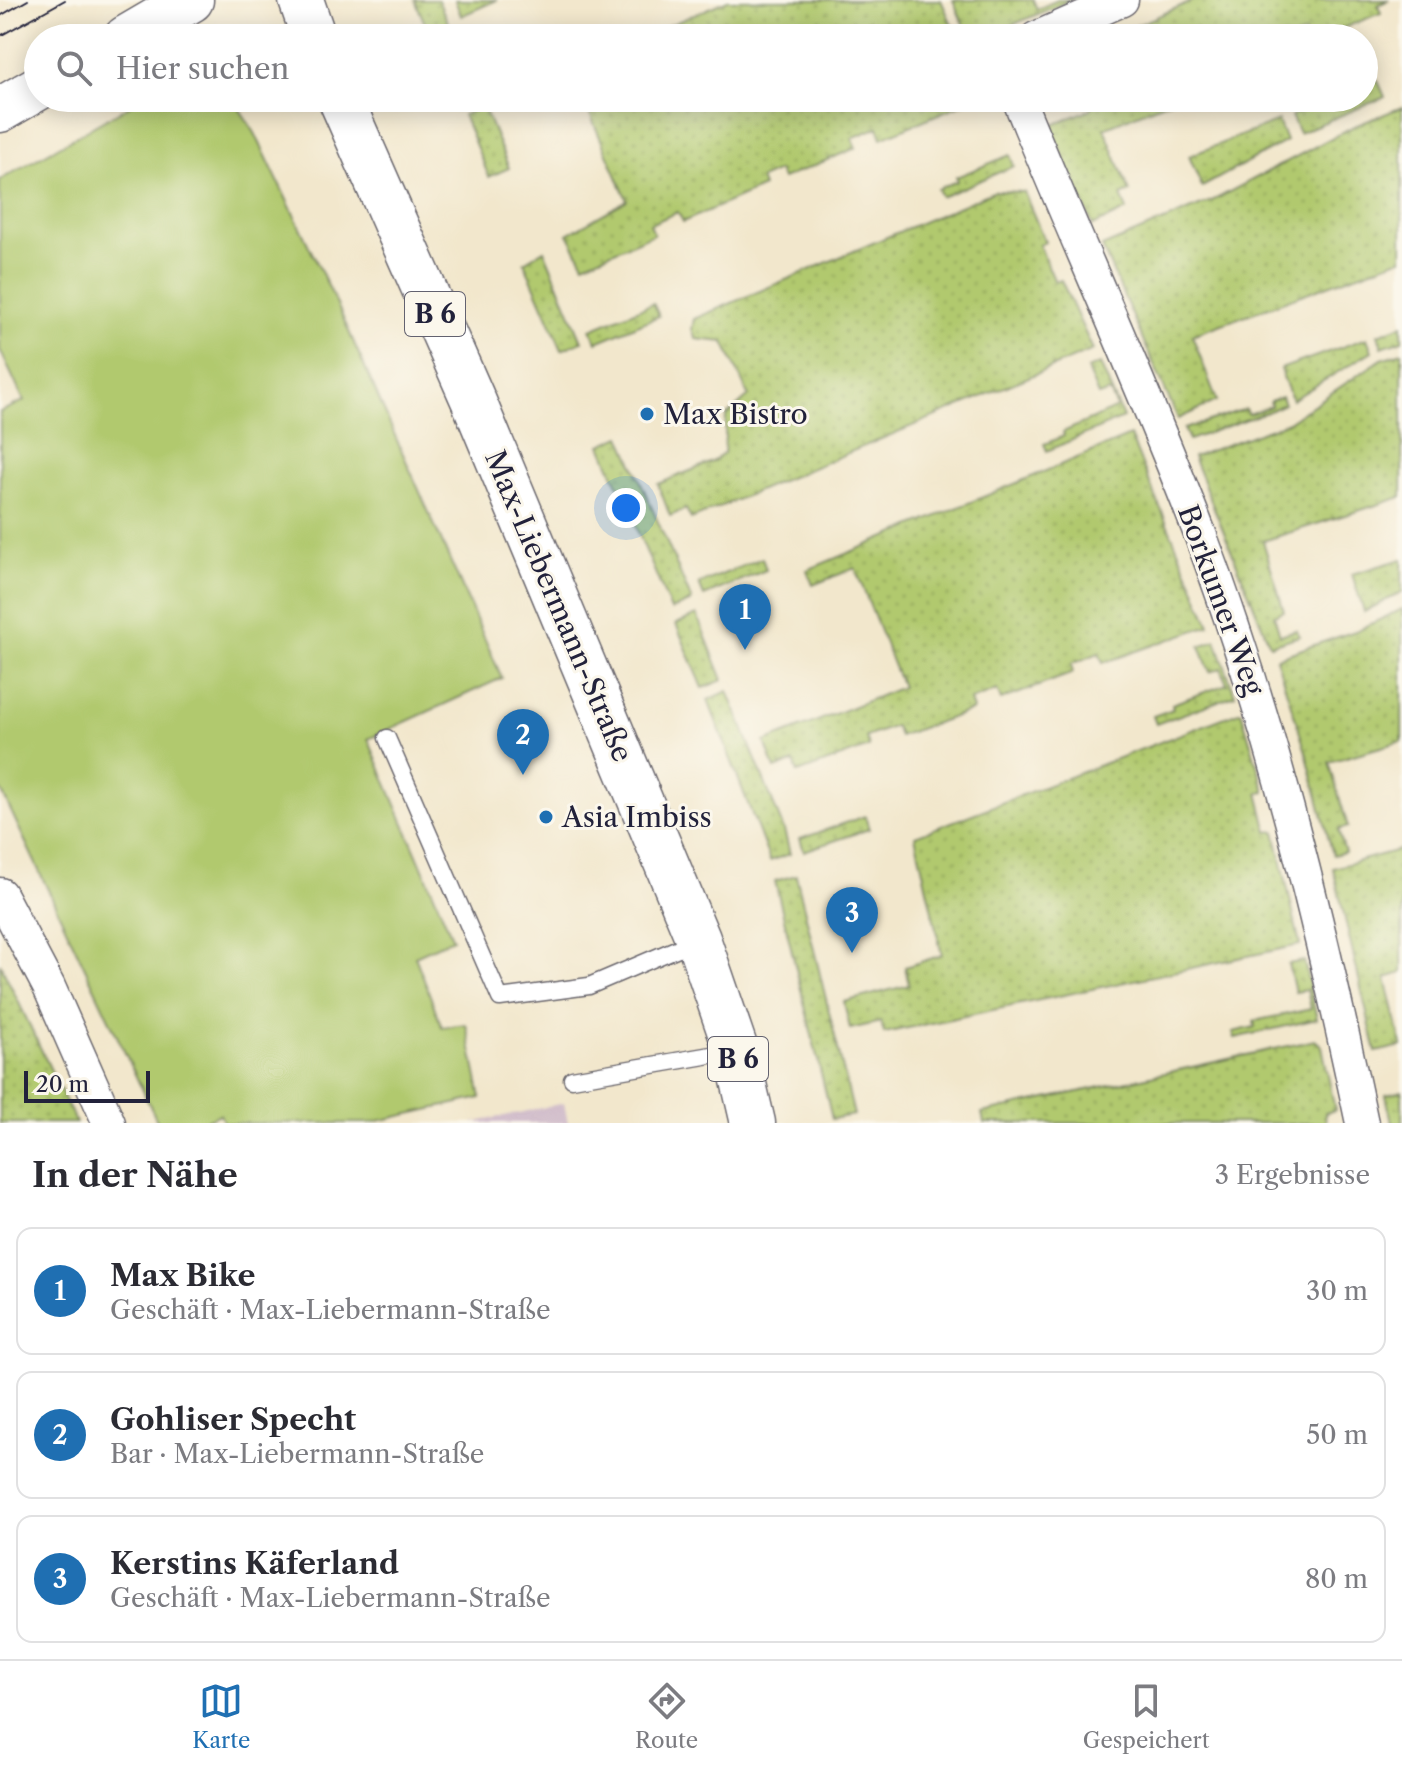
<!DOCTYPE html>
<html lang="de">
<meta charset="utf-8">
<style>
body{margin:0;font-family:"Libre Caslon Text",serif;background:#f7f7f7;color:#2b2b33}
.scale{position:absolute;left:24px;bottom:20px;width:126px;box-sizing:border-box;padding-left:8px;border:4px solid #22223b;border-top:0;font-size:22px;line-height:28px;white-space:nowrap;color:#22223b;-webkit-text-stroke:6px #fbf7ec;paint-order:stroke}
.you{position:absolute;left:626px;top:508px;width:28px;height:28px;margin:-20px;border:6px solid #fff;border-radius:50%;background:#1a73e8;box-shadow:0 0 0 12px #1a73e833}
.badge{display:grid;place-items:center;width:52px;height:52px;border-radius:50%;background:#1f6fb2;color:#fff;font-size:26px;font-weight:700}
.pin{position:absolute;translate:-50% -66px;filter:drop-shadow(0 2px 4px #0008)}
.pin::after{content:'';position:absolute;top:42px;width:28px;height:24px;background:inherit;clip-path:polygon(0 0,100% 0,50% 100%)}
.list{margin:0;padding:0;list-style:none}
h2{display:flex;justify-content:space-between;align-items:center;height:104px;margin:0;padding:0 32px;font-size:34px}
h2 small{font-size:26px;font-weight:400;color:#7c7c81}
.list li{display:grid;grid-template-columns:52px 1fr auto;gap:24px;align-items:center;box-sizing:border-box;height:128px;margin:0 16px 16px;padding:0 16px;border:2px solid #e1e1e2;border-radius:16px}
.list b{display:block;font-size:30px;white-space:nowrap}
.list p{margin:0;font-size:26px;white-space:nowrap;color:#7c7c81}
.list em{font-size:26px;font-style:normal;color:#7c7c81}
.icon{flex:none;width:44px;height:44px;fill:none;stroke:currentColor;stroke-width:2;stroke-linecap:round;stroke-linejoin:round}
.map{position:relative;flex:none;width:1402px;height:1123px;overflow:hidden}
.search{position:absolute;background:#fff;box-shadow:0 4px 20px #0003;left:24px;right:24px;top:24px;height:88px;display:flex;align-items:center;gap:20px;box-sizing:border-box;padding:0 28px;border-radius:44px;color:#7c7c81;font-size:30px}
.sheet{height:536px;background:#fff}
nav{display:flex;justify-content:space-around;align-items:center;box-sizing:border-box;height:112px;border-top:2px solid #e1e1e2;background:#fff;font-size:22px;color:#7c7c81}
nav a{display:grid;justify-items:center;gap:4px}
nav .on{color:#1f6fb2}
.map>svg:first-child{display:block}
.industrial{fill:#d1bdcb}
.grass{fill:url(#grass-dots);stroke:#6a7654;stroke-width:2}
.green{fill:#b1c96e;stroke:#6a7654;stroke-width:2}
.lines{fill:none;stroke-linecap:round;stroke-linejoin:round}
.lane-casing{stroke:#6b676e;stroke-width:19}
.street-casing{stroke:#6b676e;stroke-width:35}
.secondary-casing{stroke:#6b676e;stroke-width:47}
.primary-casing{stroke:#6b676e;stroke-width:47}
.lane{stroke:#fff;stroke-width:16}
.street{stroke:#fff;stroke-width:32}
.secondary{stroke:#fff;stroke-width:44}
.primary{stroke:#fff;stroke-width:44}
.tram{stroke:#22223b;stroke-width:2}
.poi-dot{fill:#1f6fb2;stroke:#fbf7ec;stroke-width:3}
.labels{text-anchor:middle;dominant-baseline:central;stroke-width:6;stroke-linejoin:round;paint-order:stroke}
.shield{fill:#fbf7ec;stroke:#636270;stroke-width:2}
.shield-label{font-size:26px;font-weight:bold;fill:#22223b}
.poi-label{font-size:28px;fill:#22223b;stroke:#fbf7ec;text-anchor:start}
.street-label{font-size:28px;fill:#22223b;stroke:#fbf7ec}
</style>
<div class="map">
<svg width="1402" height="1123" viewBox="0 0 1402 1123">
<defs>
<pattern id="grass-dots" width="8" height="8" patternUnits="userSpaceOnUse" patternTransform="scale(2)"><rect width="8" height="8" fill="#b1c96e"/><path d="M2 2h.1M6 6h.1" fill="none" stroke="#98ac60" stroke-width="1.8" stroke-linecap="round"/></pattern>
</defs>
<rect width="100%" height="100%" fill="#fbf7ec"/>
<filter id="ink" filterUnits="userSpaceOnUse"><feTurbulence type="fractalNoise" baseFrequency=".0125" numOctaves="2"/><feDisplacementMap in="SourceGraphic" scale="16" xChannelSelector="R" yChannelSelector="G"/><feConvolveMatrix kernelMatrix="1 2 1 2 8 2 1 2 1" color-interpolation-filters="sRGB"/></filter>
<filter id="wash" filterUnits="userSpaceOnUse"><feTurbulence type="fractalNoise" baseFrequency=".006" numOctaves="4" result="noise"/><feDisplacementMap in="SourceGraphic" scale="32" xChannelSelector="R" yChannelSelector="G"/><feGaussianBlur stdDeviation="1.8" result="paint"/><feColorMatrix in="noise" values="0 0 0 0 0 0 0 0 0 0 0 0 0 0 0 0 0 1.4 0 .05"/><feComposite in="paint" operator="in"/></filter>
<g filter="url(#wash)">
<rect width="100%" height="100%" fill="#f2e7cc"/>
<path class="industrial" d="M 564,1103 L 568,1123 L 472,1123 Z"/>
<path class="grass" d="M 415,0 L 438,0 L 455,38 L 431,38 Z
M 455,0 L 497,0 L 461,16 Z
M 728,0 L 941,0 L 958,38 L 640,38 Z
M 953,0 L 1033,0 L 1037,9 L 1058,0 L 1071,0 L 981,38 L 969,38 Z
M 1194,0 L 1389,0 L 1378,5 L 1381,13 L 1318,38 L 1307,38 L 1305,33 L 1294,38 L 1109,38 Z
M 1378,81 L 1385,97 L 1299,133 L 1291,116 L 1335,98 L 1364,98 L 1364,86 Z
M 583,98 L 976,98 L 882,138 L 878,127 L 852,138 L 856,148 L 782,179 L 778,171 L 760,179 L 763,187 L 683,222 L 678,212 L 650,224 L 654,234 L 584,264 L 568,234 L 627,200 Z
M 1095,98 L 1175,98 L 1104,128 L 1130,192 L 1121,196 L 1127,210 L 1093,226 L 1052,130 L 1053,125 L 1091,109 Z
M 483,106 L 509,168 L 489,177 L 463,115 Z
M 1402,107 L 1402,258 L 1192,335 L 1217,401 L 1178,419 L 1102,247 L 1216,199 L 1352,127 Z
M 1278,121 L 1286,141 L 1202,187 L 1189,156 Z
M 1010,155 L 1014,166 L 941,197 L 937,189 L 957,181 L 956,177 Z
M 995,191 L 1024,192 L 1045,242 L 1039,245 L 1055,282 L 1061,280 L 1093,350 L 691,519 L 686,509 L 670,516 L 658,484 L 712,462 L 724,453 L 726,416 L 749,396 L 724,342 L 696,339 L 692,329 L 694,319 Z
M 544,250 L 582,341 L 562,350 L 524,262 Z
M 653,303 L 659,316 L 597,342 L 591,329 Z
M 1402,325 L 1402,340 L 1382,347 L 1378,334 Z
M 1367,338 L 1372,351 L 1292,400 L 1280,369 Z
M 1402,352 L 1402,497 L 1263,541 L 1284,611 L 1274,615 L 1280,635 L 1296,630 L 1300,636 L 1270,645 L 1193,457 L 1288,422 L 1382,359 Z
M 1100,364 L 1123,418 L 1047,451 L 1044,444 L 1064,436 L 1063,432 L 1117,408 L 1110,392 L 1098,396 L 1087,369 Z
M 1281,397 L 1284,404 L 1272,410 L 1189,440 L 1184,429 L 1245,409 L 1248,414 L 1271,406 L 1270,401 Z
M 621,436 L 692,601 L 671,610 L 601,445 Z
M 1130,436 L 1210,625 L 1103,663 L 1099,653 L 1071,664 L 1073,673 L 1001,700 L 997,690 L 970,700 L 973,710 L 899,736 L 895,726 L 866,737 L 869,747 L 798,773 L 794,762 L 775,769 L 765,742 L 902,687 L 855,568 L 813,585 L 807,570 Z
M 762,558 L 766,570 L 704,596 L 699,584 Z
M 1402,559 L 1402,592 L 1364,612 L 1352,574 Z
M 1402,609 L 1402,741 L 1329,762 L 1348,827 L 1338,830 L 1345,852 L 1333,855 L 1306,752 L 1276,658 L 1358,630 Z
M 697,615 L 723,680 L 703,688 L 676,624 Z
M 1216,640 L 1235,695 L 1156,724 L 1153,716 L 1173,709 L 1172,704 L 1227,684 L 1221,668 L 1210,672 L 1200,646 Z
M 728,691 L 784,830 L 790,854 L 770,861 L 708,700 Z
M 1241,711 L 1265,791 L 1258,793 L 1268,832 L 1275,831 L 1300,945 L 884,1033 L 881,1022 L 850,1029 L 844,1002 L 909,985 L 905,967 L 942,955 L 915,836 Z
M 865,816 L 869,829 L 804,851 L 800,839 Z
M 1402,849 L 1402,973 L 1386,978 L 1402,1046 L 1376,1052 L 1333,868 Z
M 796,875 L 854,1115 L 832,1119 L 775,881 Z
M 1304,961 L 1317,1019 L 1235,1038 L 1233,1032 L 1255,1027 L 1254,1021 L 1311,1009 L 1307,990 L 1295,992 L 1288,964 Z
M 0,963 L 76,1123 L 0,1123 Z
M 1315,1040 L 1322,1046 L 1335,1110 L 1325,1113 L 1326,1123 L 984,1123 L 982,1113 Z
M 1402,1091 L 1402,1123 L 1392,1123 L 1386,1095 Z"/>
<path class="green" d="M 143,98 L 227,98 L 239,108 L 255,133 L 339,309 L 502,678 L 368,739 L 453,939 L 415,956 L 442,1027 L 466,1024 L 481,1098 L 369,1123 L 224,1123 L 220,1114 L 199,1123 L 158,1123 L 0,788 L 0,412 L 24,401 L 0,350 L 0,180 Z"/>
</g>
<g filter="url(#ink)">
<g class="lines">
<defs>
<path id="lane" d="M 387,738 L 500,998 L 589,986 L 697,940
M 572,1079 L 734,1051"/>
<path id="street" d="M 1036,38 L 1122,0
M 1018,98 C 1077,243 1144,387 1200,534 C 1272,724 1320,924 1362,1123
M 0,894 L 49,987 L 109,1123"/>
<path id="secondary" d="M 126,38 L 191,0
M 0,110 L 38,88"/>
<path id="primary" d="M 301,0 L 314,38
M 340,98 L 474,402 L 698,939 L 736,1050 L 753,1123"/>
</defs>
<use href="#lane" class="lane-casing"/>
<use href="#street" class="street-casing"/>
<use href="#secondary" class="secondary-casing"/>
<use href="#primary" class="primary-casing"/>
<use href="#lane" class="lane"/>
<use href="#street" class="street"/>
<use href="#secondary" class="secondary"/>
<use href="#primary" class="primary"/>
<path class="tram" d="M 0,16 L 28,0
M 0,36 L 65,0"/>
</g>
</g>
<g class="poi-dot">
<circle cx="647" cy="414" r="8"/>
<circle cx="546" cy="817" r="8"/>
</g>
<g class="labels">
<g class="shield">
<rect x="405" y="292" width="60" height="44" rx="6"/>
<rect x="708" y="1037" width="60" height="44" rx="6"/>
</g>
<g class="shield-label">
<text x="435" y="314">B 6</text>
<text x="738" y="1059">B 6</text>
</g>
<g class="poi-label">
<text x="663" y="414">Max Bistro</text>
<text x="562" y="817">Asia Imbiss</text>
</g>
<g class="street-label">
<text transform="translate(1221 600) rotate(70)">Borkumer Weg</text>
<text transform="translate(559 606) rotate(67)">Max-Liebermann-Straße</text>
</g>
</g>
</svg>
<div class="scale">20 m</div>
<div class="you"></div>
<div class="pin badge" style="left:745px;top:650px">1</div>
<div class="pin badge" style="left:523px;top:775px">2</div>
<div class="pin badge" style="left:852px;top:953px">3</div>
<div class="search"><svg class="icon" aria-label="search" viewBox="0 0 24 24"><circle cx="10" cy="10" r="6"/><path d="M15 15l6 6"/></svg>Hier suchen</div>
</div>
<section class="sheet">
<h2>In der Nähe<small>3 Ergebnisse</small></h2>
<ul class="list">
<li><span class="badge">1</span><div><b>Max Bike</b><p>Geschäft · Max-Liebermann-Straße</p></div><em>30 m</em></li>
<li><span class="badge">2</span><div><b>Gohliser Specht</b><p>Bar · Max-Liebermann-Straße</p></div><em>50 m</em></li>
<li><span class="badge">3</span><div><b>Kerstins Käferland</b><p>Geschäft · Max-Liebermann-Straße</p></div><em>80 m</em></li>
</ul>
</section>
<nav>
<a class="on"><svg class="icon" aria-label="map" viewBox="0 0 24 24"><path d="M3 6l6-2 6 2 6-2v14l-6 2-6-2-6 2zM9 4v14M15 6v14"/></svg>Karte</a>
<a><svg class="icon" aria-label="directions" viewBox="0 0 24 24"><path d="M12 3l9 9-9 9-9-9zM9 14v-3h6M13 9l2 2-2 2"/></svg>Route</a>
<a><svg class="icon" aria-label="saved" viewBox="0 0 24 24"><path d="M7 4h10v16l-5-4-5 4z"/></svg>Gespeichert</a>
</nav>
